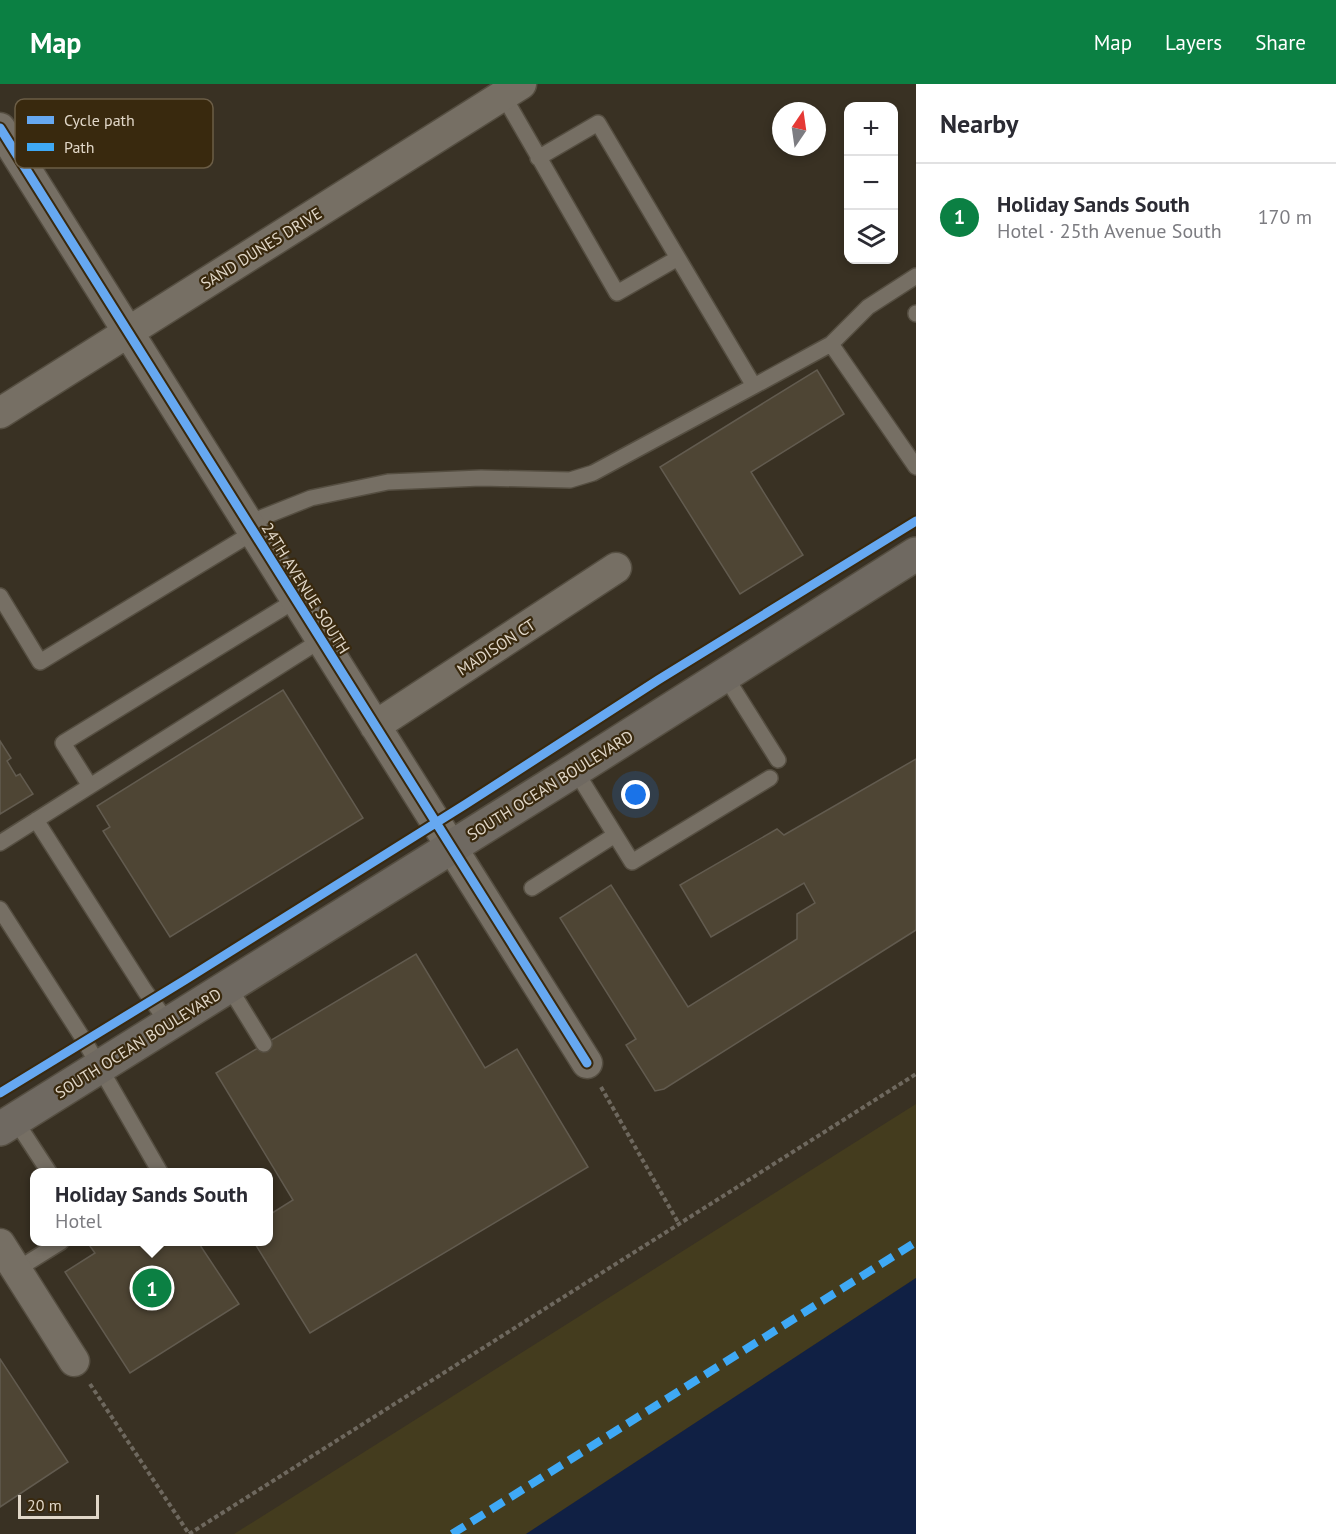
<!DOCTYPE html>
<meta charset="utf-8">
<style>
body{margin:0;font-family:"PT Sans",sans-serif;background:#f7f7f7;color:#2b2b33}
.controls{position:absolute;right:18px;top:18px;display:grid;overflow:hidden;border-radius:12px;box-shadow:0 3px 9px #0003}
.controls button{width:54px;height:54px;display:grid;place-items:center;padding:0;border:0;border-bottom:2px solid #e1e1e2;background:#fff;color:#2b2b33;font:30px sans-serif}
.compass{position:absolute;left:772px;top:18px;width:54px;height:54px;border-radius:50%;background:#fff;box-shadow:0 3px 9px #0003;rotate:13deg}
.scale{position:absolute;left:18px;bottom:15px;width:81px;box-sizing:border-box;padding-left:6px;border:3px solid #e1d7c8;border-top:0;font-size:16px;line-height:21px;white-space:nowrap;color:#e1d7c8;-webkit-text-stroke:4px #39290e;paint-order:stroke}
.you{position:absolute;left:636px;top:711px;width:21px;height:21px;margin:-15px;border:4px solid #fff;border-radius:50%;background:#1a73e8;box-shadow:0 0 0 9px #1a73e833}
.badge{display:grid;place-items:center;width:39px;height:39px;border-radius:50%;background:#0b8043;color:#fff;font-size:20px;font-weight:700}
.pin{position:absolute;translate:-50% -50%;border:3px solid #fff;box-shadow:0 2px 6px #0006}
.popup{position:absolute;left:30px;top:1084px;width:243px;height:78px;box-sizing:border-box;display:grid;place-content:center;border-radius:12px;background:#fff;filter:drop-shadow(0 2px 4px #0005);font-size:20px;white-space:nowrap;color:#7c7c81}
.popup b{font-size:22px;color:#2b2b33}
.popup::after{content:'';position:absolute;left:50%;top:100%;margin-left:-12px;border:12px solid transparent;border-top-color:#fff}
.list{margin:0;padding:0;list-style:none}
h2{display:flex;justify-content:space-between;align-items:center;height:78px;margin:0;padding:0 24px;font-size:26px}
h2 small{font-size:20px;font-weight:400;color:#7c7c81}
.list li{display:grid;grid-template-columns:39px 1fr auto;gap:18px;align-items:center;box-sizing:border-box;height:108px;padding:0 24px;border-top:2px solid #e1e1e2}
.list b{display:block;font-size:22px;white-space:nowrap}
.list p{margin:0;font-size:20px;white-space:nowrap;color:#7c7c81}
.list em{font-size:20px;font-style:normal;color:#7c7c81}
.icon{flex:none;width:33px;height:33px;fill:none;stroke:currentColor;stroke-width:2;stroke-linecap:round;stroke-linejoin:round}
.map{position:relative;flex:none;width:916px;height:1450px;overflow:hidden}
header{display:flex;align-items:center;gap:36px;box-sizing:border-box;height:84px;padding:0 30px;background:#0b8043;color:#fff}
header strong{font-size:28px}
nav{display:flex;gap:33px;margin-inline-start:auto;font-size:21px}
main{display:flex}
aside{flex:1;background:#fff}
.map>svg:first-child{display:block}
.sand{fill:#443c1e}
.water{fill:#102044}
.building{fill:#4e4534;stroke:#625b4f;stroke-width:1.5}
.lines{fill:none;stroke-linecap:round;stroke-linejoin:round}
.service-casing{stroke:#554e41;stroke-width:18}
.minor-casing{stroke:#554e41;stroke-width:33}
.secondary-casing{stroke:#554e41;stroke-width:36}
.path{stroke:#6e685e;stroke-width:4;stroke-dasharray:4.5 3;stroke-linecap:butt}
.service{stroke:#766f64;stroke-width:15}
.minor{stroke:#766f64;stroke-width:30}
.secondary{stroke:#6f6961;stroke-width:33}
.quiet{stroke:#3fa9f5;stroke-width:8;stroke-dasharray:15 8;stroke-linecap:butt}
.cycleway-casing{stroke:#39290e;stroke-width:13}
.cycleway{stroke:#66a8f1;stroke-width:9}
.labels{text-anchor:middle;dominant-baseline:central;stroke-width:4.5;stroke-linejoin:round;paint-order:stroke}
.street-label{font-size:16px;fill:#e1d7c8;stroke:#39290e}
.key{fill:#39290e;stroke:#6b5d46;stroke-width:1.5}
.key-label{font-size:16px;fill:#e1d7c8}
</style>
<header>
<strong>Map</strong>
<nav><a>Map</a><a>Layers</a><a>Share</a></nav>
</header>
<main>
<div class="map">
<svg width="916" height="1450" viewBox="0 0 916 1450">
<rect width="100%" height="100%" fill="#393123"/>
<path class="sand" d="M 916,1020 L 916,1194 L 526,1450 L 234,1450 Z"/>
<path class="water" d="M 916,1194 L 916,1450 L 526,1450 Z"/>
<path class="building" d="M 817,286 L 844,330 L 751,388 L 803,471 L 740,510 L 660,383 Z
M 283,606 L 363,734 L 170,853 L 103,747 L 110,743 L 97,722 Z
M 0,657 L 11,674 L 7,677 L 16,692 L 20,690 L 33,710 L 0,730 Z
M 916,675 L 916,846 L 664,1005 L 655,1007 L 626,961 L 636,955 L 560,834 L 611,801 L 688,923 L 797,855 L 797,830 L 815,819 L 804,799 L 711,853 L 680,801 L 777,745 L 784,751 Z
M 416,870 L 485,984 L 517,965 L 588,1083 L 310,1249 L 254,1158 L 269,1158 L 269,1131 L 293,1116 L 216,989 Z
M 87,1158 L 198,1158 L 239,1220 L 130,1289 L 65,1188 L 95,1169 Z
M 0,1275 L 68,1378 L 0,1423 Z"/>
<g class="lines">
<defs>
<path id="service" d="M 503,11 L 617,209 L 678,174 L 754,302 L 831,260
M 538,74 L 598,39 L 678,174
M 916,192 L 868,223 L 831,260 L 916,383
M 916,229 L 916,230
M 248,439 L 311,414 L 388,398 L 481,394 L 570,396 L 593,389 L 754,302
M 0,512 L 40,578 L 254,448
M 724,590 L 778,676
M 575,686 L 632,778 L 770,694
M 90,702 L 63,659 L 296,516
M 36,736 L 145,907 L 169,940
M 0,759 L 321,556
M 532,804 L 615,751
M 0,825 L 84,956 L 160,1088
M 229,903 L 264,960
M 15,1036 L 49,1088
M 16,1186 L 61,1158"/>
<path id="minor" d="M 0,44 L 587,979
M 0,329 L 521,0
M 375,642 L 616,484
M 0,1160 L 74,1277"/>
<path id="secondary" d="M 0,1045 L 575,686 L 916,470"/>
</defs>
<use href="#service" class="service-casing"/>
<use href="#minor" class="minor-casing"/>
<use href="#secondary" class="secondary-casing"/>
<path class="path" d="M 601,1003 L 679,1140
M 90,1300 L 189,1450
M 189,1450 L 916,990"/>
<use href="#service" class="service"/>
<use href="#minor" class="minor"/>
<use href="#secondary" class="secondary"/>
<path class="quiet" d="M 452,1450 L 916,1158"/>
<defs>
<path id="cycleway" d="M 0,44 L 587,979
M 0,1009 L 185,896 L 466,720 L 658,596 L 916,437"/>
</defs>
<use href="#cycleway" class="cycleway-casing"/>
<use href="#cycleway" class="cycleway"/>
</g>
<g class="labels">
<g class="street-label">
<text transform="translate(261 164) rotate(-32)">SAND DUNES DRIVE</text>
<text transform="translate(306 504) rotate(58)">24TH AVENUE SOUTH</text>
<text transform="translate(496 563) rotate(-33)">MADISON CT</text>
<text transform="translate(550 701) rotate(-32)">SOUTH OCEAN BOULEVARD</text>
<text transform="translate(138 959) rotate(-32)">SOUTH OCEAN BOULEVARD</text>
</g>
</g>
<rect x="15" y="15" width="198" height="69" rx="9" class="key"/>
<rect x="27" y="32" width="27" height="8" fill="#66a8f1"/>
<rect x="27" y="59" width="27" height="8" fill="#3fa9f5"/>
<g class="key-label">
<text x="64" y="42">Cycle path</text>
<text x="64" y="69">Path</text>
</g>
</svg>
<div class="controls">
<button>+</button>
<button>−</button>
<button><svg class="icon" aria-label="layers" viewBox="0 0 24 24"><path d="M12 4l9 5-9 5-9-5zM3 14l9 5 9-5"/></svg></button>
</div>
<svg class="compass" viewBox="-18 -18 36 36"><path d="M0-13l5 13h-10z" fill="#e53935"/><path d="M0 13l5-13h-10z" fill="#7c7c81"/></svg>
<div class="scale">20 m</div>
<div class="you"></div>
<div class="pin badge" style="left:152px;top:1204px">1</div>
<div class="popup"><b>Holiday Sands South</b>Hotel</div>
</div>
<aside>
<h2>Nearby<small></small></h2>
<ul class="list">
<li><span class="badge">1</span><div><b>Holiday Sands South</b><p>Hotel · 25th Avenue South</p></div><em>170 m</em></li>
</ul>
</aside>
</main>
